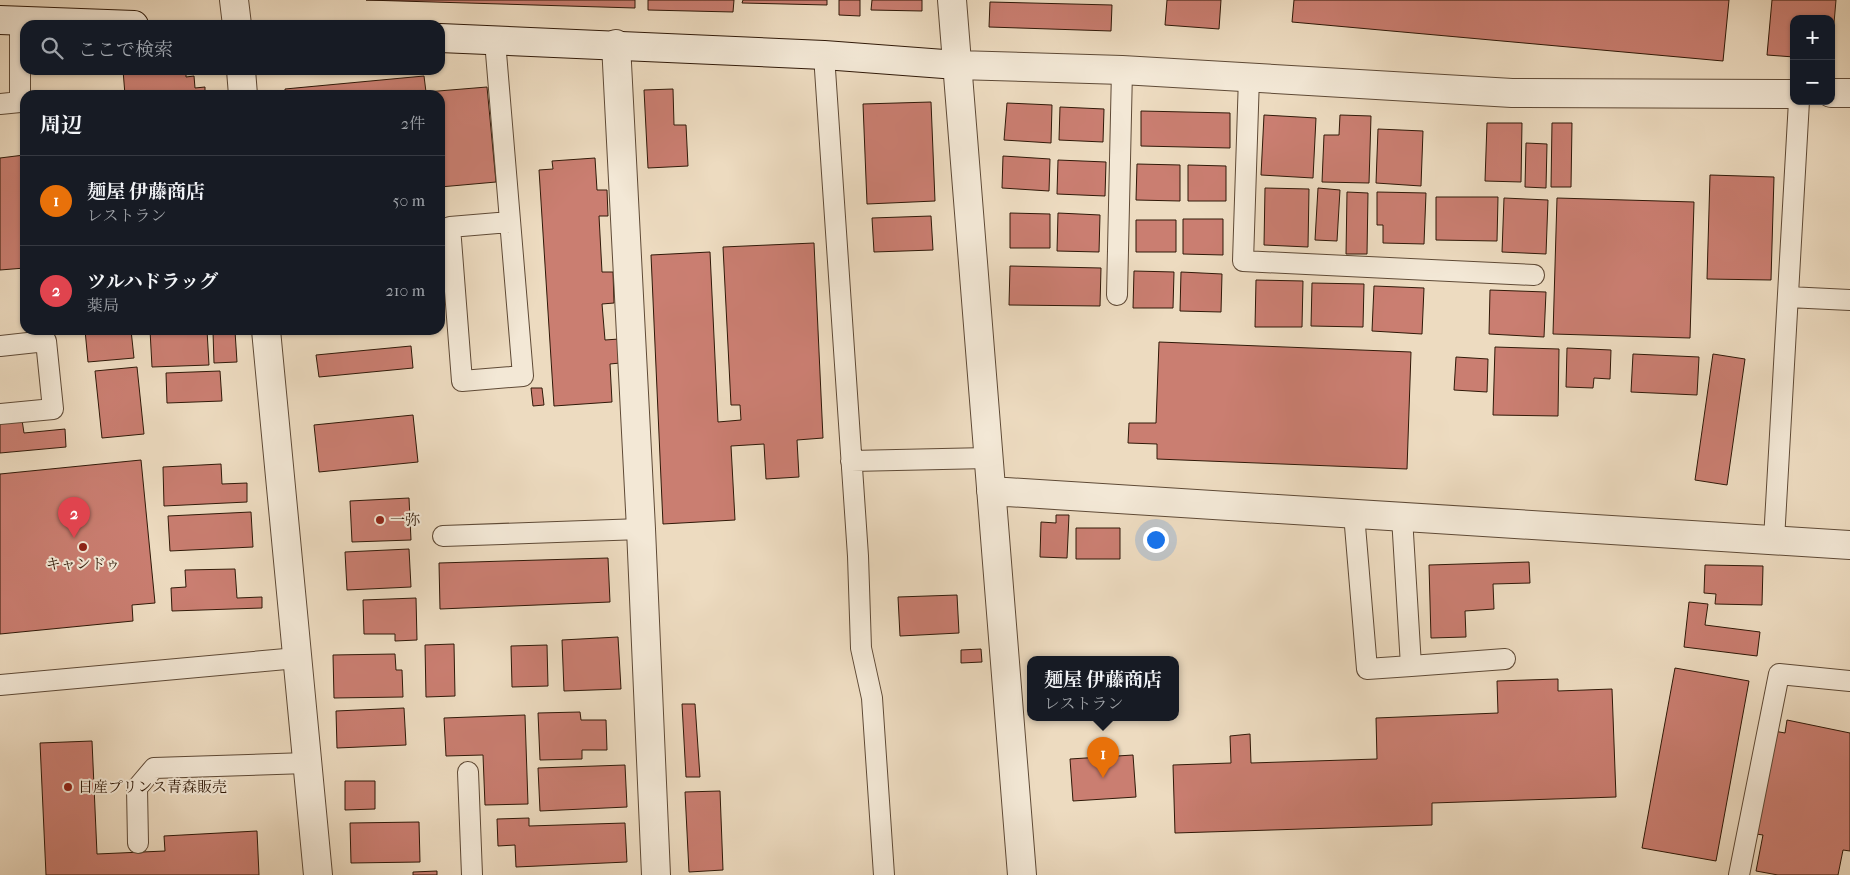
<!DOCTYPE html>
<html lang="ja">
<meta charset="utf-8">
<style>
body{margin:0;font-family:"IM FELL French Canon","Noto Serif JP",serif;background:#20242c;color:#f1f3f6}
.controls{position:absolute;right:15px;top:15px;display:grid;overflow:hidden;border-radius:10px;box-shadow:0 1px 4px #0004}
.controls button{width:45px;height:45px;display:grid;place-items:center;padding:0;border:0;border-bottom:1px solid #363941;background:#171b24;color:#f1f3f6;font:25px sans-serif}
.you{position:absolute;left:1155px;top:539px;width:18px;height:18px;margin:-12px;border:4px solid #fff;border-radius:50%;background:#1a73e8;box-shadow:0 0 0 8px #1a73e833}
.badge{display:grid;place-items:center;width:32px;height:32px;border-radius:50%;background:#0f766e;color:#fff;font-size:16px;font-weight:700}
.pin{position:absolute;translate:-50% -41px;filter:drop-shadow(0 1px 2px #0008)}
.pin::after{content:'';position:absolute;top:26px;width:18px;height:15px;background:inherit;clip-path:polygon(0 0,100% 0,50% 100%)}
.popup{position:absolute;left:1027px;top:656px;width:152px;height:65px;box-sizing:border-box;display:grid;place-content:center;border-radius:10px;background:#171b24;filter:drop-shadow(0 1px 4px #0005);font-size:16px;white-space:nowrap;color:#9ea1a6}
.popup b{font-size:19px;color:#f1f3f6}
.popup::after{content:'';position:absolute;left:50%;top:100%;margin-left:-10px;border:10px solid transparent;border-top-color:#171b24}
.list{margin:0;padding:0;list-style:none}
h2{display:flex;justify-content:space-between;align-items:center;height:65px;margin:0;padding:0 20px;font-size:21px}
h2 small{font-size:16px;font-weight:400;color:#9ea1a6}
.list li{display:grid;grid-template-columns:32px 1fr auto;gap:15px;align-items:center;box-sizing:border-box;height:90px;padding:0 20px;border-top:1px solid #363941}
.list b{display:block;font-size:19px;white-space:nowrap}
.list p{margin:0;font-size:16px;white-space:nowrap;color:#9ea1a6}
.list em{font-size:16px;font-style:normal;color:#9ea1a6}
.icon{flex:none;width:28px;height:28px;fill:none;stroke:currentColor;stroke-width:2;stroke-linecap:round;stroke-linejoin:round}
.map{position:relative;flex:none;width:1850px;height:875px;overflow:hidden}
.search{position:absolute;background:#171b24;box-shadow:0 1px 4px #0004;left:20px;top:20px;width:425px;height:55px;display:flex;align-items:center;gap:12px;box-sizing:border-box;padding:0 18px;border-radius:15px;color:#9ea1a6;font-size:19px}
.panel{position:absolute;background:#171b24;box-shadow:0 1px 4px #0004;left:20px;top:90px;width:425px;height:245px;border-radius:15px}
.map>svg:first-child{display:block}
.building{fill:#ca7e71;stroke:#301908}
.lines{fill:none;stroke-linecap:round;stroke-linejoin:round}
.lane-casing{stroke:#5f4a36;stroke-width:22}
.street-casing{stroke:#5f4a36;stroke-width:30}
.secondary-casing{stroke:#301908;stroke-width:30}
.lane{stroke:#f3e8d6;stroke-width:20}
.street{stroke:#f3e8d6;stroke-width:28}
.secondary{stroke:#f3e8d6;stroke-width:28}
.poi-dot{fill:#8f2418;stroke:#f3e8d6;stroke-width:2}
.labels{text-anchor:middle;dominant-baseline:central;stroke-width:4;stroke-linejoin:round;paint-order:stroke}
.poi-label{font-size:15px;fill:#301908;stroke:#f3e8d6;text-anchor:start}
</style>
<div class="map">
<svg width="1850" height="875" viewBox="0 0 1850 875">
<rect width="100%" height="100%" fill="#eddbc0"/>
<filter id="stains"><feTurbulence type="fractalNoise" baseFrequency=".004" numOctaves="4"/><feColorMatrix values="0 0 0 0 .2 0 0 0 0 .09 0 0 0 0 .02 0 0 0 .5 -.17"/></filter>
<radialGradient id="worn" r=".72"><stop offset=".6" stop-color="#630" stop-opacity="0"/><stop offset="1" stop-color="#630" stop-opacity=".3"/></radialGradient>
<path class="building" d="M 366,0 L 635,0 L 635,8 Z
M 648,0 L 734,0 L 733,12 L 648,10 Z
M 743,0 L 827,0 L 827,5 L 742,3 Z
M 839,0 L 860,0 L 860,16 L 839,15 Z
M 872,0 L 922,0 L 922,11 L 871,10 Z
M 1167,0 L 1221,0 L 1219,29 L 1165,25 Z
M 1294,0 L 1729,0 L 1723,61 L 1292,22 Z
M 1772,0 L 1836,0 L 1831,58 L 1831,19 L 1794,19 L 1794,57 L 1767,55 Z
M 990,2 L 1112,5 L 1111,31 L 989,27 Z
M 123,70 L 186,70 L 186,77 L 194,76 L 195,88 L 205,87 L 205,95 L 125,95 Z
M 424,76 L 426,92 L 487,87 L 496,182 L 440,187 L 440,95 L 285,95 L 285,89 Z
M 673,89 L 674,125 L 686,125 L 688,166 L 648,168 L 644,90 Z
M 931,102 L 935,201 L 867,204 L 863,104 Z
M 1007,103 L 1052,105 L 1051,143 L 1004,140 Z
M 1060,107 L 1104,109 L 1103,142 L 1059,140 Z
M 1141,111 L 1230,113 L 1230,148 L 1141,146 Z
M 1264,115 L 1316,118 L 1313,178 L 1261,175 Z
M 1340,115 L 1371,116 L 1369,183 L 1322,182 L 1324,135 L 1339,135 Z
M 1487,123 L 1522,123 L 1521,182 L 1485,181 Z
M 1552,123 L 1572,123 L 1571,187 L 1551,187 Z
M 1378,129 L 1423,131 L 1421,186 L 1376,183 Z
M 1526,143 L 1547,144 L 1546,188 L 1525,187 Z
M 24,155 L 25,268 L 0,270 L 0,158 Z
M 1003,156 L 1050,159 L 1049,191 L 1002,188 Z
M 595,158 L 597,190 L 607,190 L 608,216 L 599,216 L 602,272 L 613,272 L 614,303 L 602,304 L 605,340 L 619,339 L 620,363 L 610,364 L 612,402 L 554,406 L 539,170 L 553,169 L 552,161 Z
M 1058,160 L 1106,162 L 1105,196 L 1057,194 Z
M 1137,164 L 1180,165 L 1180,201 L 1136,200 Z
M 1188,165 L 1226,166 L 1226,201 L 1188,201 Z
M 1710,175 L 1774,177 L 1771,280 L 1707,279 Z
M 1265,188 L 1309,189 L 1308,247 L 1264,245 Z
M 1318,188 L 1340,190 L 1337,241 L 1315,240 Z
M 1347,192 L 1368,193 L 1367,254 L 1346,254 Z
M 1377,192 L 1426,193 L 1424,244 L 1383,243 L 1383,225 L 1377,225 Z
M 1436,197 L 1498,197 L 1497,241 L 1436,240 Z
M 1504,198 L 1548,200 L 1546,254 L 1502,252 Z
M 1557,198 L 1694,202 L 1690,338 L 1553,334 Z
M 1010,213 L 1050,214 L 1050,248 L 1010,248 Z
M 1058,213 L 1100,215 L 1099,252 L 1057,251 Z
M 931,216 L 933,250 L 874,252 L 872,218 Z
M 1183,219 L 1223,219 L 1223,255 L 1183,254 Z
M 1136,220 L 1176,220 L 1176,252 L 1136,252 Z
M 814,243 L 823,438 L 797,440 L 799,477 L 766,479 L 764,444 L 731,446 L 735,520 L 663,524 L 651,255 L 710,252 L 718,422 L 741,420 L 740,405 L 731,405 L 723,247 Z
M 1010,266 L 1101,268 L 1100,306 L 1009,305 Z
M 1134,271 L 1174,272 L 1173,308 L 1133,308 Z
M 1181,272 L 1222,274 L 1221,312 L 1180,311 Z
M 1256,280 L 1303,281 L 1302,327 L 1255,327 Z
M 1312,283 L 1364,284 L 1363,327 L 1311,326 Z
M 1374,286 L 1424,288 L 1422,334 L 1372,331 Z
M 1490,290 L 1546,292 L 1544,337 L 1489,334 Z
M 85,330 L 131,330 L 134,358 L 88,362 Z
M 150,330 L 207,330 L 209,365 L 152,367 Z
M 235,331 L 237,362 L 214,363 L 213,332 Z
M 1159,342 L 1411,352 L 1407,469 L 1157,459 L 1157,444 L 1128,443 L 1129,423 L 1156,423 Z
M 411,346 L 413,368 L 319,377 L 316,355 Z
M 1495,347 L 1559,349 L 1558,416 L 1493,415 Z
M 1567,348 L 1611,350 L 1610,379 L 1594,378 L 1593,388 L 1566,387 Z
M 1633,354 L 1699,357 L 1697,395 L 1631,392 Z
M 1713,354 L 1745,359 L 1727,485 L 1695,480 Z
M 1456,357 L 1488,359 L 1487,392 L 1454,390 Z
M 137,367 L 144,434 L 102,438 L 95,371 Z
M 220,371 L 222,401 L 167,403 L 166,373 Z
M 531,388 L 542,388 L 544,405 L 533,406 Z
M 413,415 L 418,462 L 319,472 L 314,425 Z
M 22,420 L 24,433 L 65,429 L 66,447 L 0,453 L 0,422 Z
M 141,460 L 155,603 L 132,605 L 133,621 L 0,634 L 0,474 Z
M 221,464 L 222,484 L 247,483 L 247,502 L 164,506 L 163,467 Z
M 409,498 L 411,540 L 352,542 L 350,501 Z
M 251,512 L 253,547 L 170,551 L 168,516 Z
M 1056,515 L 1069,515 L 1067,558 L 1040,557 L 1041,522 L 1056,523 Z
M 1076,528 L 1120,528 L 1120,559 L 1076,559 Z
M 409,549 L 411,587 L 347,590 L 345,552 Z
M 608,558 L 610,602 L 440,609 L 439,563 Z
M 1529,562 L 1530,583 L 1493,584 L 1494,609 L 1465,611 L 1466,637 L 1431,638 L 1429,565 Z
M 1705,565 L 1763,566 L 1762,605 L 1715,604 L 1716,594 L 1704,593 Z
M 235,569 L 237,598 L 262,597 L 262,608 L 172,611 L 171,588 L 186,587 L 185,570 Z
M 957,595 L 959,633 L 900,636 L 898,597 Z
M 416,598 L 417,640 L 395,641 L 395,634 L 364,634 L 363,600 Z
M 1689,602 L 1708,604 L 1705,625 L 1760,632 L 1757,656 L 1684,647 Z
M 618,637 L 621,689 L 564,691 L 562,640 Z
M 454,644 L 455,696 L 426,697 L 425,645 Z
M 547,645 L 548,686 L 512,687 L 511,646 Z
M 981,649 L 982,662 L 961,663 L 961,650 Z
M 395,654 L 396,670 L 402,670 L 403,697 L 334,698 L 333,655 Z
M 1675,668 L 1749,681 L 1716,861 L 1642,848 Z
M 1558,679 L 1558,691 L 1612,689 L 1616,797 L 1432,803 L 1432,825 L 1175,833 L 1173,765 L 1231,763 L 1230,736 L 1250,734 L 1251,763 L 1377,759 L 1376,718 L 1498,713 L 1497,681 Z
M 682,704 L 695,704 L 700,777 L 686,777 Z
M 404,708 L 406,745 L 337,748 L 336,711 Z
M 580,712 L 581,720 L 606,720 L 607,750 L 582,750 L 582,759 L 540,760 L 538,713 Z
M 525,715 L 528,804 L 485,805 L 483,755 L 446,756 L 444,718 Z
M 1787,720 L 1850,733 L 1850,851 L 1843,850 L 1838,875 L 1778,875 L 1756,871 L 1763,835 L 1756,834 L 1774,731 L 1785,733 Z
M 92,741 L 97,854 L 165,851 L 164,836 L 257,831 L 259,875 L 46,875 L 40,743 Z
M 1133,755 L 1136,797 L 1073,801 L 1070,759 Z
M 625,765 L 627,807 L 540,811 L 538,768 Z
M 345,781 L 375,781 L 375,809 L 345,810 Z
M 720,791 L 723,870 L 689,872 L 685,792 Z
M 529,818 L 529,826 L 625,823 L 627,862 L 516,867 L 515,845 L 498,846 L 497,819 Z
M 419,822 L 420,862 L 351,863 L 350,823 Z
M 437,871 L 437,875 L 413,875 L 413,872 Z"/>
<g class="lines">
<defs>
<path id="lane" d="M 495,41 L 523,376 L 462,381 L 450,227 L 510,222
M 824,55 L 858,556 L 861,648 L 872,698 L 884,875
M 1249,77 L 1243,261 L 1534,275
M 0,104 L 20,102 L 20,20
M 1117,295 L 1122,70
M 1788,297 L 1850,300
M 0,346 L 46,341 L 53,409 L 0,414
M 851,461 L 988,458
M 1354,514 L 1367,669 L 1411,666 L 1402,517
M 443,536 L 641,529
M 1774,540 L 1799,101
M 1411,666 L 1505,659
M 0,685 L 297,658
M 468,772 L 472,875
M 138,843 L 137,788 L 154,768 L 307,763
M 1739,875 L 1779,674 L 1850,681"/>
<path id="street" d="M 234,0 L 237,25
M 952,0 L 1022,875
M 616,44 L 641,529 L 656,875
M 957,65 L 1122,70 L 1512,93 L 1794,94
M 241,70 L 243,95
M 1831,93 L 1850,93
M 266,330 L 318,875
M 991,491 L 1850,545"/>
<path id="secondary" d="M 0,20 L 134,25
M 440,38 L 824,55 L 957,65"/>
</defs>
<use href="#lane" class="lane-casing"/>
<use href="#street" class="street-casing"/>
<use href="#secondary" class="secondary-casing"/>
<use href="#lane" class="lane"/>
<use href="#street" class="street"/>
<use href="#secondary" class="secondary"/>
</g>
<g class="poi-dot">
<circle cx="380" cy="520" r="5"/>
<circle cx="83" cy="547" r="5"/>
<circle cx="68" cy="787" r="5"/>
</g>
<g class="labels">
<g class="poi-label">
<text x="390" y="520">一弥</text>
<text x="83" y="564" text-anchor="middle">キャンドゥ</text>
<text x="78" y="787">日産プリンス青森販売</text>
</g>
</g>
<rect width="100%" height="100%" filter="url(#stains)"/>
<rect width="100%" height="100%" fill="url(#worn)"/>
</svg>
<div class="controls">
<button>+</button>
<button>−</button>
</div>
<div class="you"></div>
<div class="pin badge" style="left:1103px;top:778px;background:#e8710a">1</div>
<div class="popup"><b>麺屋 伊藤商店</b>レストラン</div>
<div class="pin badge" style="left:74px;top:538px;background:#e0444e">2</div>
<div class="search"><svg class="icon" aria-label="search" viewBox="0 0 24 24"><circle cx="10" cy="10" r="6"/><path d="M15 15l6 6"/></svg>ここで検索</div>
<section class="panel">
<h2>周辺<small>2件</small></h2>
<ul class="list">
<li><span class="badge" style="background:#e8710a">1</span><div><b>麺屋 伊藤商店</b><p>レストラン</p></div><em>50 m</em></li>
<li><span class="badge" style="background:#e0444e">2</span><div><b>ツルハドラッグ</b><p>薬局</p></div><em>210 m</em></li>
</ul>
</section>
</div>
